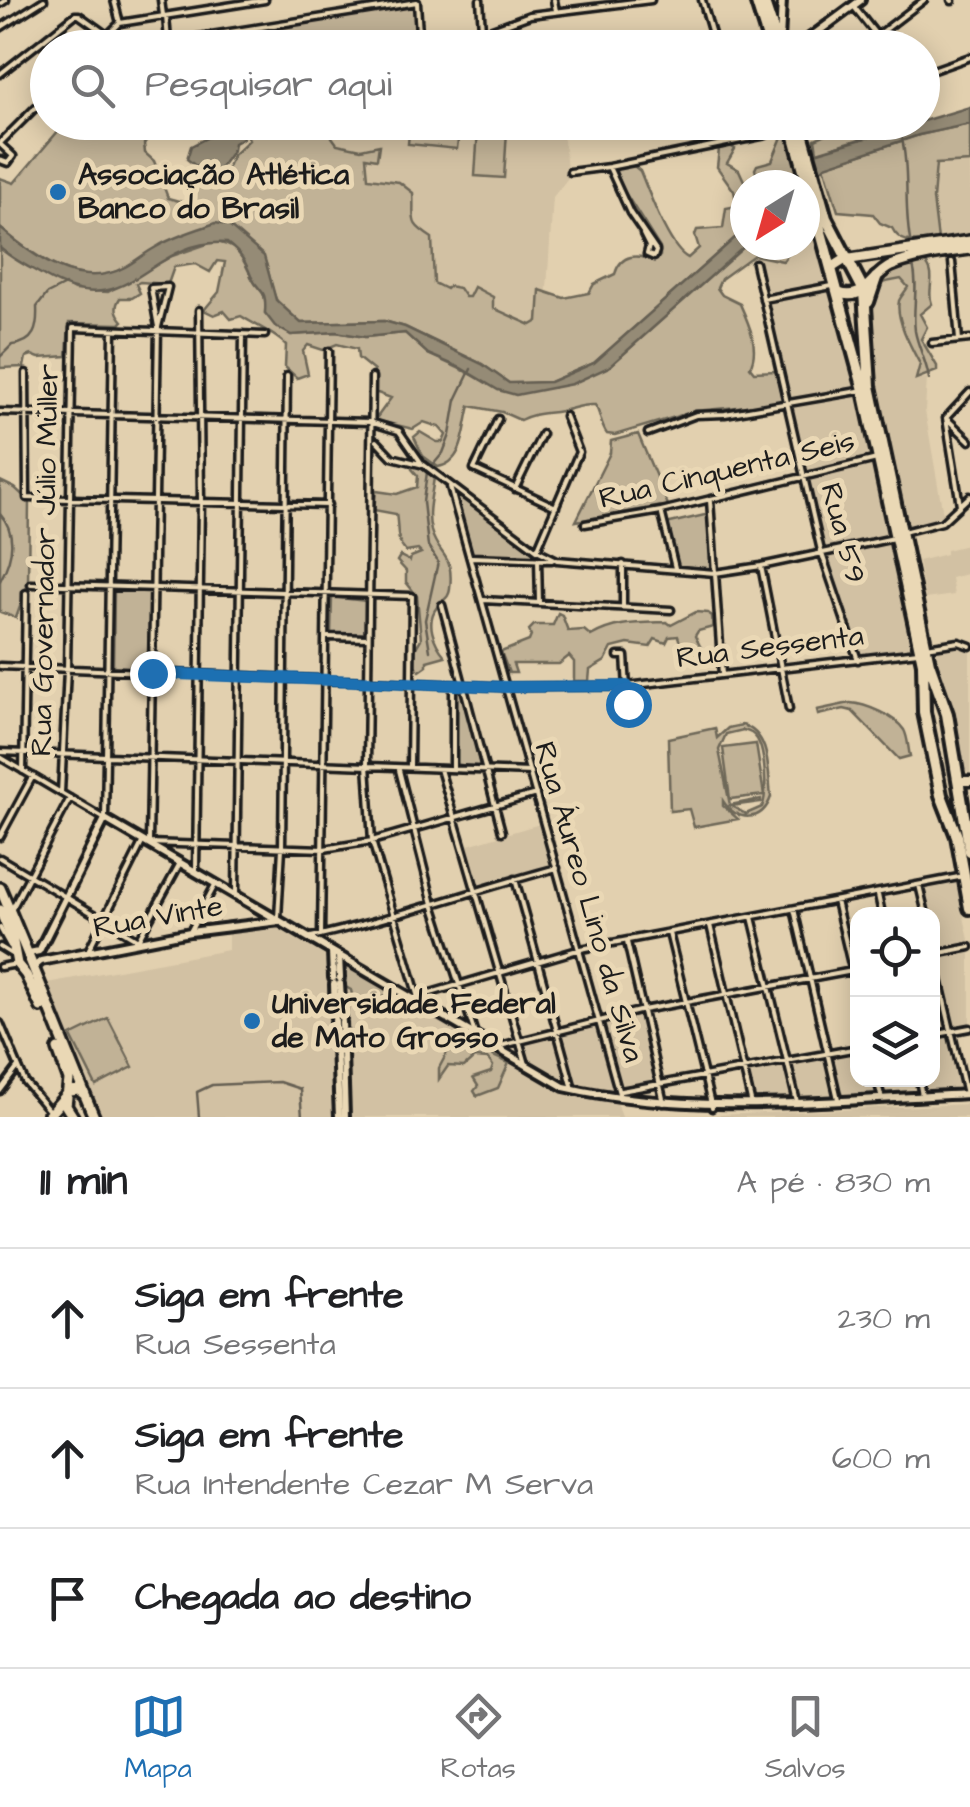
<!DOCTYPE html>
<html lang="pt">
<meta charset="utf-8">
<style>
body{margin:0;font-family:"Architects Daughter",sans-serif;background:#f2f2f2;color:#202124}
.controls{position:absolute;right:30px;bottom:30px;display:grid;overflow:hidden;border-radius:20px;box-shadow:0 5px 25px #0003}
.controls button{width:90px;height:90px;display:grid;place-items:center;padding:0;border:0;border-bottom:2px solid #e0e0e0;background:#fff;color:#202124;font:50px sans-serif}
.compass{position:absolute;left:730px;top:170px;width:90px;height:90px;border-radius:50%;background:#fff;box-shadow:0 5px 25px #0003;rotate:217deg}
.stop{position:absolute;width:30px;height:30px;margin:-22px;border:8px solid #1f6fb2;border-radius:50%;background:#fff}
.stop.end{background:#1f6fb2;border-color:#fff;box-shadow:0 2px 10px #0008}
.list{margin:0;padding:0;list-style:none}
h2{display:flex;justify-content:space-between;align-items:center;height:130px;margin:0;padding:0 40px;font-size:42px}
h2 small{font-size:32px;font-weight:400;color:#757577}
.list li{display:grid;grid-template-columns:65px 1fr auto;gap:30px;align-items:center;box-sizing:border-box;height:140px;padding:0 40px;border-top:2px solid #e0e0e0}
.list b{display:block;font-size:38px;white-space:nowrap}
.list p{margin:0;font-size:32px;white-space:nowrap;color:#757577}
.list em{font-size:32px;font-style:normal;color:#757577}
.icon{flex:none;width:55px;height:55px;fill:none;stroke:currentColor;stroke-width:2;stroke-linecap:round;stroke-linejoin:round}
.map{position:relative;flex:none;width:970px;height:1117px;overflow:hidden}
.search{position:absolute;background:#fff;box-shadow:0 5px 25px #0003;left:30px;right:30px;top:30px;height:110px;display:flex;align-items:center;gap:25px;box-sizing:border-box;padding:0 35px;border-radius:55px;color:#757577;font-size:38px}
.sheet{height:550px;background:#fff}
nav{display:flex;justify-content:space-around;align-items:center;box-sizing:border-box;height:140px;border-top:2px solid #e0e0e0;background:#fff;font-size:28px;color:#757577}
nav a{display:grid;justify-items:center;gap:5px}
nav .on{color:#1f6fb2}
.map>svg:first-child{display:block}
.built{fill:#d2c1a3}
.green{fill:#c1b296;stroke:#6e6759;stroke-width:2.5;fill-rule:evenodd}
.water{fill:#958b76;stroke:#655f52;stroke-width:2.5}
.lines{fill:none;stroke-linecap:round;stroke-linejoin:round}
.stream{stroke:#655f52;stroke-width:2.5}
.minor-casing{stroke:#1c1c1c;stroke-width:11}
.tertiary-casing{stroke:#1c1c1c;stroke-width:14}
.secondary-casing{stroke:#1c1c1c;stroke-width:15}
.primary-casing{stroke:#1c1c1c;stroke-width:16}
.trunk-casing{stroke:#1c1c1c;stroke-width:18}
.minor{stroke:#ead8b5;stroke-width:4}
.tertiary{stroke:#ead8b5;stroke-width:6}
.secondary{stroke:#ead8b5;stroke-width:8}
.primary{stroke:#ead8b5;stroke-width:9}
.trunk{stroke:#ead8b5;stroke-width:10}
.route{stroke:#1f6fb2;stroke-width:12}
.poi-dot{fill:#1f6fb2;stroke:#ead8b5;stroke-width:4}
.labels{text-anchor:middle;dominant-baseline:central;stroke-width:10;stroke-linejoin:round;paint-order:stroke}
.poi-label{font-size:30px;font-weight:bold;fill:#1c1c1c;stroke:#ead8b5;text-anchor:start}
.street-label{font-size:30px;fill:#1c1c1c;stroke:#ead8b5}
</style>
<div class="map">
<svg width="970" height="1117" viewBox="0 0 970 1117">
<rect width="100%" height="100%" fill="#e2d0af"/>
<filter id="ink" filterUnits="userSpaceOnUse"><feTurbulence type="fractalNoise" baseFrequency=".01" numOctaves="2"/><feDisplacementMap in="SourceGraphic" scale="20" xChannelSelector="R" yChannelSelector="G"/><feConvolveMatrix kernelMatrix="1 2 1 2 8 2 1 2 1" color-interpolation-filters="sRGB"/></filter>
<g filter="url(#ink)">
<path class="built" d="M 327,123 L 562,123 L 568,178 L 553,197 L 547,288 L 528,383 L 384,321 Z
M 970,162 L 970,237 L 938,240 L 933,199 L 936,164 Z
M 805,204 L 835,282 L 764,297 L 752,245 L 805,245 Z
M 895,269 L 882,283 L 901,279 L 908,288 L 899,300 L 899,307 L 906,342 L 920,364 L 916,379 L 927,378 L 925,411 L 943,514 L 926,523 L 903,526 L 869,368 L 870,299 L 873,288 L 887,271 Z
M 834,287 L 860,386 L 790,401 L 765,301 Z
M 860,392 L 876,457 L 805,473 L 788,405 Z
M 876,460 L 892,535 L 823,547 L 806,477 Z
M 893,540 L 917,650 L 860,656 L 824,553 Z
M 967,545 L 970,573 L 951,578 L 954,595 L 925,599 L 918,561 L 946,554 L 946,550 Z
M 960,644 L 970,649 L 970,774 L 961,766 L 945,694 L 928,648 Z
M 540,824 L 553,866 L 479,884 L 468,845 Z
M 956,880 L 970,944 L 937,950 L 933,938 L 932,914 L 928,914 L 922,888 Z
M 280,924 L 328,955 L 329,978 L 343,977 L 343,965 L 348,965 L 458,1029 L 455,1034 L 464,1041 L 469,1044 L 473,1039 L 569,1095 L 617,1102 L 622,1117 L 98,1117 L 47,983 L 228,950 L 228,932 Z
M 970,950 L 970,1025 L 956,1028 L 937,956 Z
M 641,1014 L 657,1081 L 621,1088 L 604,1023 Z
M 597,1021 L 617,1090 L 608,1092 L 578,1088 L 561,1032 Z
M 558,1030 L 571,1087 L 528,1063 L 522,1041 Z
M 951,1033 L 962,1091 L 925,1094 L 922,1080 L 932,1080 L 933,1036 Z
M 857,1048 L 858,1080 L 874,1080 L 877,1094 L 840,1097 L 829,1053 Z
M 827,1054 L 836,1098 L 798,1098 L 788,1061 Z
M 784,1063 L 792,1100 L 753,1101 L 745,1069 Z
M 970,1104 L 970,1117 L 712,1117 L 716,1115 Z"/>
<path class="green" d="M 414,4 L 418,47 L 164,48 Z
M 65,123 L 173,123 L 155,126 L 144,144 L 145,153 L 154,161 L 168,198 L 186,203 L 193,200 L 197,180 L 201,178 L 207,182 L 226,171 L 233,155 L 249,140 L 244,123 L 331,123 L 332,137 L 337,144 L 361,149 L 379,145 L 377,159 L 366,157 L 368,178 L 399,182 L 413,193 C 415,222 407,222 432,238 L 434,283 L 446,289 L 449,286 L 459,288 L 465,297 L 469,297 L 474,287 L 493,297 L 493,308 L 531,325 L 538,321 L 540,290 L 564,298 L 589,293 L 594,284 L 615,274 C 621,253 638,254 654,261 L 660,256 L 660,248 L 622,188 L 616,171 L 619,167 L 634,166 L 640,171 C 649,192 669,249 688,258 L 699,248 L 695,235 L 697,230 L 723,228 L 726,208 L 737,206 L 734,191 L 717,167 L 719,149 L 730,146 L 735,149 L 727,163 L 739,170 L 745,183 L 757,182 L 761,185 L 745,185 L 745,229 L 594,363 L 550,382 L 510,384 L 482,364 L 405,327 L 384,321 L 301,323 C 293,317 283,312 278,303 C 267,285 272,259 254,248 C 244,242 228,242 216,241 C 163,235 167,246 124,268 C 79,291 34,256 0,228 L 0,178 L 14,183 Z
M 410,123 L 460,123 L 457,149 L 408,144 Z
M 850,123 L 913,123 L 817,152 L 815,139 Z
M 970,124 L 970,162 L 936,164 L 933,199 L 938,240 C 920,241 901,247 892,228 L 880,223 L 873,214 L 838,211 L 824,166 L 919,135 Z
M 478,129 L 507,131 L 504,178 L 475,176 Z
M 791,136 L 799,167 L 785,185 L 768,185 L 767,177 L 757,176 L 755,169 L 757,165 L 772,161 L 782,137 Z
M 213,242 C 239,244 242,257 252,278 C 260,295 267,287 265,313 L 291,335 L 336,332 L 365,337 L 405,333 L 428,354 L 516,395 L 609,367 L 746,245 L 795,245 L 783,261 L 754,255 L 721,279 L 717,288 L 722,295 L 740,304 C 749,324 760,348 750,367 L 754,372 L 776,371 L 782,399 L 779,403 L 695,411 L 615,435 L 607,434 C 600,425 601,414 595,405 C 581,404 574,409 561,411 C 545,414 536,412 520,420 L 502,412 L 470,406 C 464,426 465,463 438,467 L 423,456 L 414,437 L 420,432 L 437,442 L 443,442 L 446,435 L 439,427 L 424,422 L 413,429 L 375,420 L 391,398 L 375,392 L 374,371 L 358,358 L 357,349 L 337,344 L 323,350 L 308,345 L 303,351 L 308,374 L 297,378 L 285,367 L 286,345 C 274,333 255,325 241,316 L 231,319 L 224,311 L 214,315 L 204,310 L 219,292 L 225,262 L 217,261 L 210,272 L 195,264 L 174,267 L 168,284 L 140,282 L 136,284 L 140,293 L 132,298 L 120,298 C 114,307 116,313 123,321 L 120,324 L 69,323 L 67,356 L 39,358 L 32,355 L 26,357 L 24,367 L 0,368 L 0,248 L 74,290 L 108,292 L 172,256 Z
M 917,261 L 925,262 C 938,276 926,290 932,304 L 920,314 L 927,327 L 921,339 L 937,366 L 937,371 L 916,379 L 920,364 C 912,349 895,319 899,301 C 899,299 907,289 908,287 L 901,279 L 881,283 L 895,269 Z
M 638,434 L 668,505 L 576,521 L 610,453 L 611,441 Z
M 414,464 L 434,477 C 432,496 426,512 431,531 C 439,558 454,552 450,589 C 449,599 443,599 437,607 C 425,622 434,643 445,656 L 427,661 L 427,666 L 420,671 C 408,661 414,650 421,639 L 417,596 L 406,582 L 406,571 L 397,561 L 400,556 L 410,561 L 411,557 L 421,553 L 418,550 L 406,552 C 395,540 399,529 396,514 L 374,510 L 376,491 L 397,494 L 417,487 L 418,476 L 412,469 Z
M 0,481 L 15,488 L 29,501 L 28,584 L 16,618 L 0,612 Z
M 454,491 L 537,551 L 536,557 L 472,555 Z
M 709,514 L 713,569 L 677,566 L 666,524 Z
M 118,588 L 150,588 L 153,592 L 148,670 L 113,667 L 114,590 Z
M 332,597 L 366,601 L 366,634 L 331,635 Z
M 696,612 L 708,613 L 712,616 L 713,627 L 698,631 L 695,636 L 702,650 L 700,653 L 683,653 L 678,636 L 669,637 L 666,643 L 655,639 L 650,647 L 628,644 L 612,648 L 605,661 L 590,670 L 589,681 L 574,681 L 574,662 L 569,656 L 559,664 L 513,664 L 516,673 L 509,673 L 501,652 L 529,641 L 531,636 L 529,630 L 534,625 L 553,625 L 558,613 L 562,615 L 568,631 L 584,630 L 591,636 C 614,622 639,623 667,622 L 671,625 Z
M 457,689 L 463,693 L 480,765 L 476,768 L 456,764 Z
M 850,703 C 866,704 895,716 904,730 C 908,737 908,748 910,756 L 899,759 L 852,711 L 844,709 L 818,715 L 817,710 Z
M 742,725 C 771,733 768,772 771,797 C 762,823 737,822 723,801 L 723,806 L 738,819 L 694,827 L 689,809 L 670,811 L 668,738 L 715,728 L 717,738 L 728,728 ZM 743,730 C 750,732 753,733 757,739 C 765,752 768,794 762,807 L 746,814 L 731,806 L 761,802 L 761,799 L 730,805 L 719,750 L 726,734 Z
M 756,744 L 764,795 L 730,799 L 723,748 Z
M 343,965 L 348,965 L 398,994 L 353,1000 L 351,990 L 344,986 Z
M 108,1018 L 133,1067 L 96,1086 L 71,1036 Z
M 473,1041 L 493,1056 L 509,1063 L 498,1088 L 477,1096 L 474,1091 L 478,1086 L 473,1078 L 491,1072 L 493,1066 L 488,1059 L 474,1058 L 464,1067 L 448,1066 L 439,1079 L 439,1068 L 449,1049 L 464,1051 Z"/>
<path class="water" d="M 970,107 L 970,124 L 919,135 L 825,166 L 805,187 L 785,185 L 815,153 Z
M 236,127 L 241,129 L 243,138 L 234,143 L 233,150 L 212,179 L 187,159 L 191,146 L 224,129 Z
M 215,223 L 228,225 L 264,256 L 276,300 L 301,323 L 384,321 L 405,327 L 482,364 L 509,383 L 550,382 L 594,363 L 745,229 L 746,245 L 609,367 L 572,384 L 516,395 L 498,390 L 461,368 L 428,354 L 405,333 L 365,337 L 336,332 L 291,335 L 275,326 L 265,313 C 267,286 259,294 251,276 C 245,260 241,254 227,243 C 148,237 132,326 46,277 C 31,268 13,260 0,248 L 0,228 C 34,256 79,292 125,267 C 136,261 146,252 158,246 C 175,236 197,230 215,223 Z"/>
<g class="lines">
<path class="stream" d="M 902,139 C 910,172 903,209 911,245
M 913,265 C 919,287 912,308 915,331 C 918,348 927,362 929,379
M 0,357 L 12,345 C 35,343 38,328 37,307 L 47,294 L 65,285
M 0,514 C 18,534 12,559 0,581
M 430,651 L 425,620 L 438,562 L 428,546 L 423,502 L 427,472 L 443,453 L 450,435 L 456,400 L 471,369
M 199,1117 L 197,1092 L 212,1085 L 279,1082 L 300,1089 L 302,1117"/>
<defs>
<path id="minor" d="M 114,0 L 120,23
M 161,0 L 163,15
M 480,0 L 482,30
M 554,0 L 556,11
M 702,0 L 716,48
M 951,0 L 952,1
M 417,3 L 420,48
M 0,4 L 6,0
M 855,8 L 877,36 L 924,0
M 166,16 L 168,41
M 0,28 L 44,0
M 94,48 L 120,23 L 265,0
M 154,48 L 168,42 L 417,2
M 441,48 L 530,15 L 651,0
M 0,74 L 75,15 L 79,15 L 107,35
M 922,74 L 970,57
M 742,122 L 748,139
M 0,143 L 48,95
M 0,144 L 13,156 L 8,163 L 0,160
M 570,172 L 609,167
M 643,234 L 649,246 L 647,254 L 654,257 L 656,251 L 630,213 L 609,167 L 766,135
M 952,262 L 959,340
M 755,263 L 821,551 L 858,660
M 763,299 L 832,286
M 932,343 L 970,339
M 26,373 L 27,498 L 328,505
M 372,377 L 367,765 L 372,841 L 419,1001
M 0,412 L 370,422 L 399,431 L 422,464
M 498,419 L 474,469 L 556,507
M 948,420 L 970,441
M 648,433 L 696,415 L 725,414 L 864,390
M 377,441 L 392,457 L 424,465 L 537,550 L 557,560 L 715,573 L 761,566 L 894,538
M 450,487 L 620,1097
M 515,489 L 542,434
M 710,500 L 722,675
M 960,505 L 946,418 L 970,392
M 661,511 L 675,568
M 585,524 L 661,511 L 877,459
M 903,532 L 942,522 L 970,496
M 537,550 L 579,452 L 565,416
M 471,557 L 552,560
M 538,559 L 539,602
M 761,566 L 789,709
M 31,584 L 412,596 L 410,767
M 483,600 L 671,610
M 442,605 L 502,832
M 623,606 L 623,564
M 328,637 L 368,638
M 926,647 L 959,642 L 970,646
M 618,656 L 625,656 L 628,704
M 0,666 L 507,687 L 627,686 L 918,652
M 0,752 L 530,772
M 0,757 L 105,819 L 113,330
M 440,769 L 526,1064
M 453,769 L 453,685
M 399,770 L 433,904 L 475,1034
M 23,771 L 26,593
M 61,793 L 67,669 L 73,328 L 265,335
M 0,837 L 33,776
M 148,843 L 324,849 L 372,841 L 536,794
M 149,843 L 158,327 L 168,287 L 151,288 L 158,327
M 0,858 L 138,940
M 196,870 L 201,502 L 199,310
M 515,879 L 573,1089
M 919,885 L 926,914
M 236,894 L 243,334
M 878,895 L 882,914
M 836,901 L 858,994
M 13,907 L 70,798
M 794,909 L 838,1099
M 752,917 L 797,1102
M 278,918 L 282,848 L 287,376
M 710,925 L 752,1105
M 0,928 L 10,946
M 190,932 L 216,883
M 669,933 L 712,1108
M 321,935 L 329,351
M 311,937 C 394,919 474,890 557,868
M 138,940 L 180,863
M 627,942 L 664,1103
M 0,947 L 13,955
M 89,949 L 143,841
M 932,949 L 966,1094
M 935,954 L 970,947
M 0,967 L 17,964
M 417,997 L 581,949 L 964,876
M 0,1023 L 25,1082 L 50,1112
M 932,1035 L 970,1028
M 496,1047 L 643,1010 L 858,970
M 877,1080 L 882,1099
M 919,1080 L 922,1096
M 0,1091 L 18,1067
M 621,1091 L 858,1048"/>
<path id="tertiary" d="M 780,41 L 782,0
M 796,48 L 861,0
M 332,952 L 333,978
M 29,953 L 39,951 L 105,819 L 564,1087 C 694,1117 837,1100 970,1094
M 339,956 L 340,978
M 35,966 L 41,961 L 190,932 L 280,921
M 334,984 L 335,1018
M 340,984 L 342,1019
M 335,1021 L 339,1117
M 342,1022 L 345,1117"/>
<path id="secondary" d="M 959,781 L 970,781"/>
<path id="primary" d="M 833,267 L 844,260 L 970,241
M 839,293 C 865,302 870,276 891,266 C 915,256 945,252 970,249
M 0,888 C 33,964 62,1040 94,1117
M 0,910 L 13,942 L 17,964 L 26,975 L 41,1007
M 58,1049 L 69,1080 L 66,1106 L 73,1117
M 47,1117 L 70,1091 L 79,1090 L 85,1095"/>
<path id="trunk" d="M 756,0 L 771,48
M 763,0 L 779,48
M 791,122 L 864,390 L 923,663 L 924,712 L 941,795 L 957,836 L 970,908
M 799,122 L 826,218 L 864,291 L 870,386 L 929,663 L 947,714 L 970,851
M 868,302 L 876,278"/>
</defs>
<use href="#minor" class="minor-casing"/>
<use href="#tertiary" class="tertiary-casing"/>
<use href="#secondary" class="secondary-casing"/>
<use href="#primary" class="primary-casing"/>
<use href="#trunk" class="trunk-casing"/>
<use href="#minor" class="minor"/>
<use href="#tertiary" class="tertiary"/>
<use href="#secondary" class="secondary"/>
<use href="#primary" class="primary"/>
<use href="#trunk" class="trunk"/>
</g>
</g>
<g class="lines" filter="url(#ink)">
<path class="route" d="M 152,673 L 506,687 L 627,686 L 628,704"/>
</g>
<g class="poi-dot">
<circle cx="58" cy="192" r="10"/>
<circle cx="252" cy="1021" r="10"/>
</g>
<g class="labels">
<g class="poi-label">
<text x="78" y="175">Associação Atlética<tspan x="78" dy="34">Banco do Brasil</tspan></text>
<text x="272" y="1004">Universidade Federal<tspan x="272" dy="34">de Mato Grosso</tspan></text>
</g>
<g class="street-label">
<text transform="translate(727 470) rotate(-13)">Rua Cinquenta Seis</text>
<text transform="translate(843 533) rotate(75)">Rua 59</text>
<text transform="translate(45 560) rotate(-89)">Rua Governador Júlio Müller</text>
<text transform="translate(770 647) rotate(-7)">Rua Sessenta</text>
<text transform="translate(589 902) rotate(74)">Rua Áureo Lino da Silva</text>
<text transform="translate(158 917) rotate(-10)">Rua Vinte</text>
</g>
</g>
</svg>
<div class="controls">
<button><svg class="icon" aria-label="locate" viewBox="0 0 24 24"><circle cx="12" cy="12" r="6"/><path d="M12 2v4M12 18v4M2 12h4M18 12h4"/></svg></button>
<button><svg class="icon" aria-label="layers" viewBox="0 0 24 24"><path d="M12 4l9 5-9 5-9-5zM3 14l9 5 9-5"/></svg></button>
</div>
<svg class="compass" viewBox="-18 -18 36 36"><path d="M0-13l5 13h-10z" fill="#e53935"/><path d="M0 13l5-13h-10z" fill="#757577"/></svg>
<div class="stop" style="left:628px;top:704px"></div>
<div class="stop end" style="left:152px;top:673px"></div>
<div class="search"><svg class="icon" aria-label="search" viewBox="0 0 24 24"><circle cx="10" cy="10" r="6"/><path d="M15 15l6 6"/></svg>Pesquisar aqui</div>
</div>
<section class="sheet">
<h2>11 min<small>A pé · 830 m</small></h2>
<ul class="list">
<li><svg class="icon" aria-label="ahead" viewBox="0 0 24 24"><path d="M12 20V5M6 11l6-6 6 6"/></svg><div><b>Siga em frente</b><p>Rua Sessenta</p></div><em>230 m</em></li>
<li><svg class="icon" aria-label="ahead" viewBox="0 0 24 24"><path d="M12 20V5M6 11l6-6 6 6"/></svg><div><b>Siga em frente</b><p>Rua Intendente Cezar M Serva</p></div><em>600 m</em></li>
<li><svg class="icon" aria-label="arrive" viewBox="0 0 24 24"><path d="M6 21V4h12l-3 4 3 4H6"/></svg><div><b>Chegada ao destino</b></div></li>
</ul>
</section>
<nav>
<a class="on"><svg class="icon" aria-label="map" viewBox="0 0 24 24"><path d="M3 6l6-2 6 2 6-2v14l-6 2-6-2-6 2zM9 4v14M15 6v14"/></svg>Mapa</a>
<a><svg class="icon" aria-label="directions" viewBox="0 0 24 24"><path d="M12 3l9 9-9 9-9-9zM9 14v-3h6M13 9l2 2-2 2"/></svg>Rotas</a>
<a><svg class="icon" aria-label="saved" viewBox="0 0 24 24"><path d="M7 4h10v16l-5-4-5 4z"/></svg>Salvos</a>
</nav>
